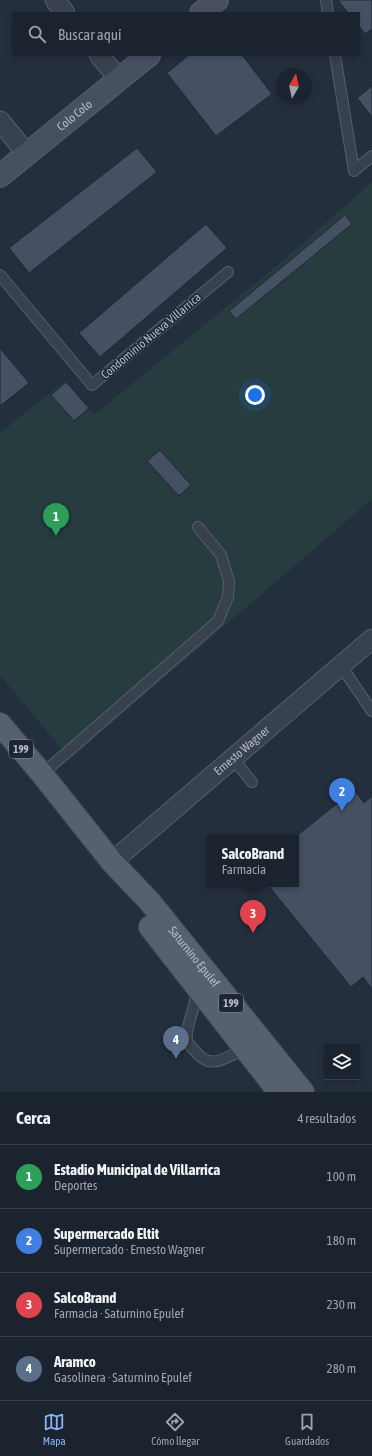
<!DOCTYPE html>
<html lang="es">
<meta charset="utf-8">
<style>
body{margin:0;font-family:"Asap Condensed",sans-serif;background:#282f3a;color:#f1f3f6}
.controls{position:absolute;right:12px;bottom:12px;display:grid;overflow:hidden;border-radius:0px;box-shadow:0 2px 6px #0003}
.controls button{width:36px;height:36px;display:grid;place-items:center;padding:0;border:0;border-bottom:1px solid #39404a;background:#1b232e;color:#f1f3f6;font:20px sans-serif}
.compass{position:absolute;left:276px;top:68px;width:36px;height:36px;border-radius:50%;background:#1b232e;box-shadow:0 2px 6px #0003;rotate:9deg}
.you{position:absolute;left:255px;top:395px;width:14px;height:14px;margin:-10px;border:3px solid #fff;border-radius:50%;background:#1a73e8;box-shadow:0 0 0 6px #1a73e833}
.badge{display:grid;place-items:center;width:26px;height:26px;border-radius:50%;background:#8ab4f8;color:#fff;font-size:13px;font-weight:700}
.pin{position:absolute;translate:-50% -33px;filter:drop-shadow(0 1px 2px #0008)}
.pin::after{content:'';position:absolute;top:21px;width:14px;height:12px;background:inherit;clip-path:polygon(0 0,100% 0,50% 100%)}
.popup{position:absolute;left:207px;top:835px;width:92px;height:52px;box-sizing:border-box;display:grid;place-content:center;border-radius:0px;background:#1b232e;filter:drop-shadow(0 1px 3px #0005);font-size:13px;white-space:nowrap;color:#a0a4aa}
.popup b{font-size:15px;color:#f1f3f6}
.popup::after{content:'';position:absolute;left:50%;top:100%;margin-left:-8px;border:8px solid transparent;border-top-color:#1b232e}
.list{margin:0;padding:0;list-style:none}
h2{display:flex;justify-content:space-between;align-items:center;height:52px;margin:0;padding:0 16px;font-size:17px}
h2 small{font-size:13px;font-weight:400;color:#a0a4aa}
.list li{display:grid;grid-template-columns:26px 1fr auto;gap:12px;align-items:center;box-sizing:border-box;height:64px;padding:0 16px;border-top:1px solid #39404a}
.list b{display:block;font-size:15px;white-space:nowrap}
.list p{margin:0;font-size:13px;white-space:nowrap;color:#a0a4aa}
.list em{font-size:13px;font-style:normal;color:#a0a4aa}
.icon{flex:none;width:22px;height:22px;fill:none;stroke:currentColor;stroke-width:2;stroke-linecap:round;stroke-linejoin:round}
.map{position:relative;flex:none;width:372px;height:1092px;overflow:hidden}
.search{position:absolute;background:#1b232e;box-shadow:0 2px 6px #0003;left:12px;right:12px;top:12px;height:44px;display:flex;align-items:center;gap:10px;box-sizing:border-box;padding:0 14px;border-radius:0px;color:#a0a4aa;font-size:15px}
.sheet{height:308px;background:#1b232e}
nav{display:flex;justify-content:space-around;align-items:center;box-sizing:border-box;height:56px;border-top:1px solid #39404a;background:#1b232e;font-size:11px;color:#a0a4aa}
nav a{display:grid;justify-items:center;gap:2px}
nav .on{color:#8ab4f8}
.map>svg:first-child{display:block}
.green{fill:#263c3f}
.building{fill:#455162;stroke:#1f2835}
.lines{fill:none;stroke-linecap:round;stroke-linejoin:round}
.lane-casing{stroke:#565f6c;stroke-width:12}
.street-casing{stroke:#565f6c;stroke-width:21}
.secondary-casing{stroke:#565f6c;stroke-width:24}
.primary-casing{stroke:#414a57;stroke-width:24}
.lane{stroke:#38414e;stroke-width:10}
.street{stroke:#38414e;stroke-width:19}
.secondary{stroke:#465061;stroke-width:22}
.primary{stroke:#56606e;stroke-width:22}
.labels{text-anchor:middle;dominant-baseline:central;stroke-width:3;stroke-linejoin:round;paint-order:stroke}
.shield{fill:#1d2633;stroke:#878f9c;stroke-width:1}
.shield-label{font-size:11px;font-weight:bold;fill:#b4bcc9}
.street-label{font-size:12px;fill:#b4bcc9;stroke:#1d2633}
</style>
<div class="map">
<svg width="372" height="1092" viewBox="0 0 372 1092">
<rect width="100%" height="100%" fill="#242f3e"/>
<path class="green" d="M 372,182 L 372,499 L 70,759 L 0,675 L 0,433 L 65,381 L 94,415 L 279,264 Z"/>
<path class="building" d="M 338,0 L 372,0 L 372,29 L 365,34 L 359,26 L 359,13 L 348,13 Z
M 189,55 L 242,55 L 272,94 L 216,136 L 167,73 Z
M 372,86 L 372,117 L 357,98 Z
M 137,148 L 157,172 L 29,273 L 9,248 Z
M 345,215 L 352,224 L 236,319 L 229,311 Z
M 206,224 L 227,248 L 100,357 L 79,333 Z
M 0,348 L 29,383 L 0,406 Z
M 66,382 L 89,408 L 74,421 L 51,395 Z
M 160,450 L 191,485 L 179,496 L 147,461 Z
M 354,790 L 364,803 L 372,796 L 372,989 L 363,977 L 351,987 L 267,884 L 296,884 L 296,838 L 294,838 Z"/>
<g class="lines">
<defs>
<path id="lane" d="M 326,0 L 328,13
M 335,55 L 354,171 L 372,156
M 0,275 L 92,385 L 228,272
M 341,666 L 372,711
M 233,759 L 252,782
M 42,774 L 218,621 L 228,597 L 229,581 L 221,555 L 198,527
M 196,990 C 197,1006 184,1029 187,1041 C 188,1044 192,1048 195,1051 C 215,1077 234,1046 247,1052"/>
<g id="street">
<path d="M 55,0 L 65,13"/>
<path d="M 99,55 L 119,79"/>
<path d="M 0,121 L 27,154"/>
<path id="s1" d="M 112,862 L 372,639"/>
</g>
<g id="secondary">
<path d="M 201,13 L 217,0"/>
<path id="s2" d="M 0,176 L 149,55"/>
</g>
<g id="primary">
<path id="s3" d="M 0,724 L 42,774 L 112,862 L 150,902 L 303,1092"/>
<path d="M 150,927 L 279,1092"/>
</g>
</defs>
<use href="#lane" class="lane-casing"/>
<use href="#street" class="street-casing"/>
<use href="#secondary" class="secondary-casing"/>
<use href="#primary" class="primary-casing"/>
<use href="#lane" class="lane"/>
<use href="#street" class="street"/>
<use href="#secondary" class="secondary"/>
<use href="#primary" class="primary"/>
</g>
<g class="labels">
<g class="shield">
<rect x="9" y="740" width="24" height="18" rx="3"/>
<rect x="219" y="994" width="24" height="18" rx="3"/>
</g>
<g class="shield-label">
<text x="21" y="749">199</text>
<text x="231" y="1003">199</text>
</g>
<g class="street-label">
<text stroke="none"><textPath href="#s2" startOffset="96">Colo Colo</textPath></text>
<text transform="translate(151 336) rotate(-40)">Condominio Nueva Villarrica</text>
<text stroke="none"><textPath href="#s1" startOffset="171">Ernesto Wagner</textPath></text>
<text stroke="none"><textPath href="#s3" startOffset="303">Saturnino Epulef</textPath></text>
</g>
</g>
</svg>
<div class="controls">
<button><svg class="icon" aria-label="layers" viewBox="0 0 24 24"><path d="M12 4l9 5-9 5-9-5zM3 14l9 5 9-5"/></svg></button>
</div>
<svg class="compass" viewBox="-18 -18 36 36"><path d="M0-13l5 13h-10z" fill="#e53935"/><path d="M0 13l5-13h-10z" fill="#a0a4aa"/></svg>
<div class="you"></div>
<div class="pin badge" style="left:56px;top:536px;background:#2e9e5b">1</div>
<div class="pin badge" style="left:342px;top:811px;background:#3f7fe0">2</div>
<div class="pin badge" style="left:253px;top:933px;background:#e0444e">3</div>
<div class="popup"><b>SalcoBrand</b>Farmacia</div>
<div class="pin badge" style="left:176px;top:1059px;background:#5c6f8a">4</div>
<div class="search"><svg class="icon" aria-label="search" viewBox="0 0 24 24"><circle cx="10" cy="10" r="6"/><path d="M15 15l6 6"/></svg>Buscar aquí</div>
</div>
<section class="sheet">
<h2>Cerca<small>4 resultados</small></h2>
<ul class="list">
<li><span class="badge" style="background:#2e9e5b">1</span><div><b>Estadio Municipal de Villarrica</b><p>Deportes</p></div><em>100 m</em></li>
<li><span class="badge" style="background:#3f7fe0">2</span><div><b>Supermercado Eltit</b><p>Supermercado · Ernesto Wagner</p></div><em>180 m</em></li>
<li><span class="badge" style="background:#e0444e">3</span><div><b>SalcoBrand</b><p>Farmacia · Saturnino Epulef</p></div><em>230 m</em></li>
<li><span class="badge" style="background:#5c6f8a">4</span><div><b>Aramco</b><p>Gasolinera · Saturnino Epulef</p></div><em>280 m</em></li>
</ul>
</section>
<nav>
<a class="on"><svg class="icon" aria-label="map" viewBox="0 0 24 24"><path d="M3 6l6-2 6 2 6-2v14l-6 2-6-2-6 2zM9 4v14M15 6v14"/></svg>Mapa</a>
<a><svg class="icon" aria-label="directions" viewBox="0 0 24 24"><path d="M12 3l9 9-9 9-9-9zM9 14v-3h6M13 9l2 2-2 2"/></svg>Cómo llegar</a>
<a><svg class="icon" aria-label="saved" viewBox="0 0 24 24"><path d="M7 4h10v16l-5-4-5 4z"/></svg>Guardados</a>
</nav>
